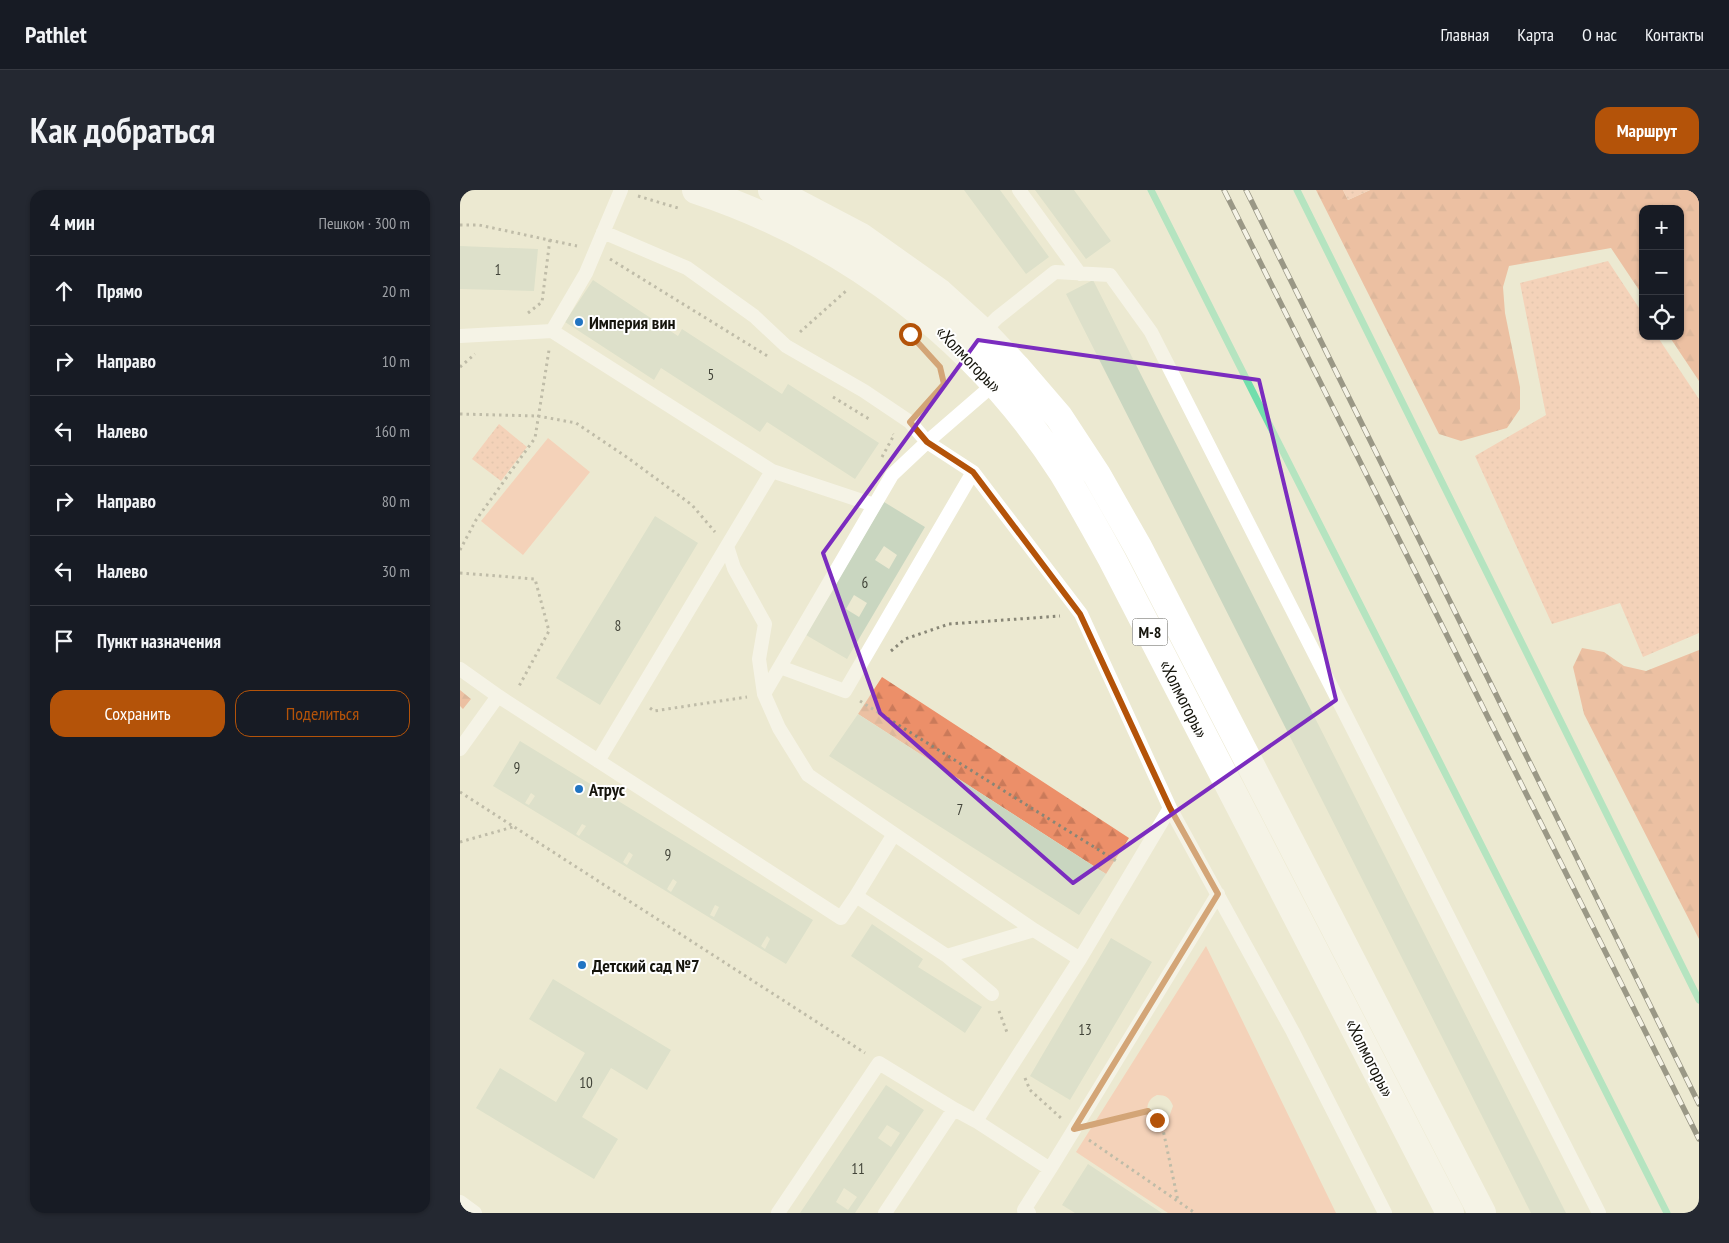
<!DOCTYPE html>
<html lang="ru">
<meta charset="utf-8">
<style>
body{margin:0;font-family:"PT Sans Narrow",sans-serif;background:#242831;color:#f1f3f6}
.controls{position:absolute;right:15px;top:15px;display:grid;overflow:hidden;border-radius:10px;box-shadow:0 1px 4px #0004}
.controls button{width:45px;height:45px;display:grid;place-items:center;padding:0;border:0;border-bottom:1px solid #363941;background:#171b24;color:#f1f3f6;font:25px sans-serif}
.stop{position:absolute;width:15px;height:15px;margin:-11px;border:4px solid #b45309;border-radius:50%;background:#fff}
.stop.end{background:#b45309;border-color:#fff;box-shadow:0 1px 5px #0008}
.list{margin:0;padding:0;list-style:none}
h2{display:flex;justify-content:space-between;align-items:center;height:65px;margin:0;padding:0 20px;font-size:21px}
h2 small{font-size:16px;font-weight:400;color:#9ea1a6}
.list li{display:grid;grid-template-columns:32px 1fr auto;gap:15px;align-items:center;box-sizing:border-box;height:70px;padding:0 20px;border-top:1px solid #363941}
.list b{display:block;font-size:19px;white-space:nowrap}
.list em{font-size:16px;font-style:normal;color:#9ea1a6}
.actions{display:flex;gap:10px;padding:15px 20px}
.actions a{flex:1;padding:11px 0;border:1px solid #b45309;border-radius:15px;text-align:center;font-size:18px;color:#b45309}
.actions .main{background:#b45309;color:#fff}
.icon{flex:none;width:28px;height:28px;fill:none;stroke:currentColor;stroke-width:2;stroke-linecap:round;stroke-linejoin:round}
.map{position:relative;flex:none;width:1239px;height:1023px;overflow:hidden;border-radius:15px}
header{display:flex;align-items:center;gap:30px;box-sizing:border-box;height:70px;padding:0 25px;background:#171b24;border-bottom:1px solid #363941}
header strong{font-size:24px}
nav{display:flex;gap:28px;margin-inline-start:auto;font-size:18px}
.intro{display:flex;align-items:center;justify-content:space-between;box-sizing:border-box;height:120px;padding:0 30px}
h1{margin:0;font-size:35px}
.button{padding:12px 22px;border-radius:15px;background:#b45309;color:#fff;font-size:18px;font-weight:700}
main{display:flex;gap:30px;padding:0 30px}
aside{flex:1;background:#171b24;border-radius:15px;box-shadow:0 1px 4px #0004}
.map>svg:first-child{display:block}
.grass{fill:#fdb69b;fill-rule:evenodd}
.forest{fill:url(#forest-firs)}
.park{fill:url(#park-dots)}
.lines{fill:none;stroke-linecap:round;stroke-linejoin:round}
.stream{stroke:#71deac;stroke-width:7}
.building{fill:#c9d6c0;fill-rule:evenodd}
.path{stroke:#888676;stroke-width:3;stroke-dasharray:2.5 4;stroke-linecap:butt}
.service{stroke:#fff;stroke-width:14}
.trunk{stroke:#fff;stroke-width:28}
.rail-casing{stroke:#37362b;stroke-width:5.5}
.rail{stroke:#fff;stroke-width:4;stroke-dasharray:11;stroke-linecap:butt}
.route{stroke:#b45309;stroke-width:6}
.marked{fill:none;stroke:#7b2cbf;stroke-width:4;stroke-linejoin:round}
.poi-dot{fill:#2174c2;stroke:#fff;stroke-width:2}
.labels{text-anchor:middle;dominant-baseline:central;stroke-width:4;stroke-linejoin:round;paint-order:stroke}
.number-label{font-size:15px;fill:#424439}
.shield{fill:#fff;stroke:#5b5a55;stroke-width:1}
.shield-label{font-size:16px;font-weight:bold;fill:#15140c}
.poi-label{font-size:18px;font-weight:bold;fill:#15140c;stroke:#fff;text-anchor:start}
.street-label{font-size:18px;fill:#15140c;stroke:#fff}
</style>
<header>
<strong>Pathlet</strong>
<nav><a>Главная</a><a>Карта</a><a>О нас</a><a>Контакты</a></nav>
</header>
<div class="intro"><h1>Как добраться</h1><a class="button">Маршрут</a></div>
<main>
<aside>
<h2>4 мин<small>Пешком · 300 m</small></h2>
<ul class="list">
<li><svg class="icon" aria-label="ahead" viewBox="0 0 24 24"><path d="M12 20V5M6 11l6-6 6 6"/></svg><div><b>Прямо</b></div><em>20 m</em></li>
<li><svg class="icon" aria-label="right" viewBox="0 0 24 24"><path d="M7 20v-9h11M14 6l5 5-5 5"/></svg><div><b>Направо</b></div><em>10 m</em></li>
<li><svg class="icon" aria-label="left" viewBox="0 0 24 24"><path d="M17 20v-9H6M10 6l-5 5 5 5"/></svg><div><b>Налево</b></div><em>160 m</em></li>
<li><svg class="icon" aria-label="right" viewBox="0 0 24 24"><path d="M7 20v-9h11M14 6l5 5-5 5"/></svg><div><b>Направо</b></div><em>80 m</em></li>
<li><svg class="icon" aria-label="left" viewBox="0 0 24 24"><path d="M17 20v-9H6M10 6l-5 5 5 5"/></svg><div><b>Налево</b></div><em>30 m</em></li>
<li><svg class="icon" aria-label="arrive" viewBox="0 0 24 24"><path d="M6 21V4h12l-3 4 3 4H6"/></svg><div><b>Пункт назначения</b></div></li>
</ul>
<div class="actions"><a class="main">Сохранить</a><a>Поделиться</a></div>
</aside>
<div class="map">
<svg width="1239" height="1023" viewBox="0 0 1239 1023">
<defs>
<pattern id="forest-firs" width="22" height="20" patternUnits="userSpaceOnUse" patternTransform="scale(1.25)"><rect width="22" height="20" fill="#ec8f69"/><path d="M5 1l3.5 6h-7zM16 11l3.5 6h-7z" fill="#ca7a5a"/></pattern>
<pattern id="park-dots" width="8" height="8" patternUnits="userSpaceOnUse" patternTransform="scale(1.25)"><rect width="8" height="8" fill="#fdb69b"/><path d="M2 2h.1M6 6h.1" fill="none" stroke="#d89c84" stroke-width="1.8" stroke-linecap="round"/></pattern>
</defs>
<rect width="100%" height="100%" fill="#ece9d1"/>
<path class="grass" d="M 88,248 L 130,282 L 63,365 L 21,331 Z
M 746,756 L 876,1023 L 708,1023 L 616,962 ZM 697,905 C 706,905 710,908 713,916 L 709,927 C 690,939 678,913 697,905 Z"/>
<path class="forest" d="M 856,0 L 883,0 L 888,10 L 910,0 L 1239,0 L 1239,191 L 1209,146 L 1220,146 L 1220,19 L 1183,19 L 1183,106 L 1151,58 L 1049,76 L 1043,97 L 1045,123 L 1060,197 L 1060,219 L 1047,238 L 1001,251 L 979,244 Z
M 1122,458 L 1144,462 L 1164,476 L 1186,481 L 1239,460 L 1239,749 L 1124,524 L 1113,477 Z
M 422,487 L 669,648 L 646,684 L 398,524 Z
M 0,500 L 11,509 L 3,519 L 0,516 Z"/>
<path class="park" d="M 883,0 L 910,0 L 888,10 Z
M 1148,71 L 1183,124 L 1183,146 L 1197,146 L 1239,209 L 1239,443 L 1183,467 L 1160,413 L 1092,434 L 1015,266 L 1086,225 L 1060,93 Z
M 39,234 L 67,257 L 41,291 L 12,269 Z"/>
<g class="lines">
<path class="stream" d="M 691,0 L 1207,1023
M 837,0 L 1239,810"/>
</g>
<path class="building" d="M 504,0 L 540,0 L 589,67 L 566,84 Z
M 575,0 L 614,0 L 651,51 L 626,69 Z
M 0,56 L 78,59 L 74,101 L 0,99 Z
M 133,90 L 218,146 L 222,139 L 322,204 L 328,194 L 419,253 L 395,289 L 307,232 L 300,242 L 201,178 L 194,190 L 105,132 Z
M 633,90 L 1106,1023 L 1071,1023 L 606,104 Z
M 424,312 L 465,337 L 387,469 L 346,445 ZM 424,356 L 437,365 L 429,379 L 415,370 ZM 394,405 L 407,413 L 399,427 L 386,419 Z
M 195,326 L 238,353 L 140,515 L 96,488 Z
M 398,524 L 646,684 L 619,725 L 369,566 Z
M 60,551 L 353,730 L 326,774 L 33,596 ZM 71,603 L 75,606 L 69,615 L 65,613 ZM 122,634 L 126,636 L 119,646 L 116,644 ZM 169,662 L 173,665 L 167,675 L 163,672 ZM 213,689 L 217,692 L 211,702 L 207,699 ZM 255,715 L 259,717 L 254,727 L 250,725 ZM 307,746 L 310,749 L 305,759 L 301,756 Z
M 412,734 L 463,769 L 458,777 L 522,817 L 505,843 L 391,766 Z
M 651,748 L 692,772 L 610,910 L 570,886 Z
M 93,789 L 211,860 L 187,900 L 151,878 L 122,927 L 158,949 L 134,989 L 16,918 L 40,878 L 96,912 L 125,863 L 69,829 Z
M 426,895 L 464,920 L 395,1023 L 340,1023 ZM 427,935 L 440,943 L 431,957 L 418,948 ZM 384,998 L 397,1007 L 388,1020 L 376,1012 Z
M 628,974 L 702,1023 L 615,1023 L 602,1015 Z"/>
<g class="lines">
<path class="path" d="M 178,6 L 218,18
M 0,35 L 19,35 L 117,56
M 150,69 L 309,167
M 68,123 L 82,112 L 90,49
M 340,142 L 386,101
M 0,177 L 15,164
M 373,207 L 409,229
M 463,218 L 484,194 L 479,176
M 0,224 L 78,226 L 116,233 L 168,268 L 232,315 L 255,342
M 422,267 L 434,245 L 433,244
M 0,360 L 16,330 L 75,248 L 89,160
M 0,383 L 75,389 L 89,441 L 58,498
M 431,461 L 445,449 L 489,434 L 600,426
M 400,511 L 658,672
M 190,518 L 194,521 L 287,507
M 0,602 L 405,863
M 0,652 L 53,637
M 539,821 L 548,845
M 565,888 L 570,900 L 601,928
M 641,933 L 688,921 L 693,928 L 701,930 L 718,1011
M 629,950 L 735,1023"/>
<path class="service" d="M 559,0 L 620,84
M 143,42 L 227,78 L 294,126 L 326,156 L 404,201 L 450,232 L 467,252 L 513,282 L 621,424 L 710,618 L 833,842 L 925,1023
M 523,142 L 537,128 L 595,82 L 650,85 L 691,142 L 1139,1023
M 0,146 L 92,141
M 312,281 L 414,315
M 267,356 L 274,378 L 305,434 L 299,469 L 304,504 L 319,538 L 348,585 L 574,740
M 320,477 L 385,501 L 513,282
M 0,479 L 38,506 L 0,559
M 304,504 L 432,285 L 467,252 L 534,194
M 38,506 L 381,728 L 396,706 L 487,766 L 532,804
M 138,571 L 312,281 L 92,141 L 126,83 L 161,0
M 710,618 L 620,769 L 516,931 L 590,979 L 758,704
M 396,706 L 434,644
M 487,766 L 574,740 L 620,769
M 494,919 L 516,931
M 0,1012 L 15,1023
M 318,1023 L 419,873 L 494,919 L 425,1023
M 569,1023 L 564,1020 L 590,979"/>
<path class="trunk" d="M 236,0 C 387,50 517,149 603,283 C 620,311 636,340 652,369 L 990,1023
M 312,0 L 401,47 L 480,103 L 523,142 L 556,177 L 599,227 L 637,285 L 678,357 L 1022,1023"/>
<defs>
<path id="rail" d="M 764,0 L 1239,949
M 786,0 L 1239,914"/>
</defs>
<use href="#rail" class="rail-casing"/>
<use href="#rail" class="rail"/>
</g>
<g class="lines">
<path class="route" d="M 450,144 L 480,177 L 484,194 L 450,232 L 467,252 L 513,282 L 620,424 L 710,618 L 758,704 L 614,939 L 688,921 L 693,928 L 697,930"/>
</g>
<path d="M0 0H1239V1023H0ZM 518,150 L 799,190 L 876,510 L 613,693 L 420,523 L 363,363 Z" fill="#ece9d1" fill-opacity=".55" fill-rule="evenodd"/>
<path class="marked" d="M 518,150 L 799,190 L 876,510 L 613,693 L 420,523 L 363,363 Z"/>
<g class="poi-dot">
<circle cx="119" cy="132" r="5"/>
<circle cx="119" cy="599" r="5"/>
<circle cx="122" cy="775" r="5"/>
</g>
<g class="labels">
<g class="number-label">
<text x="38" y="79">1</text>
<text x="251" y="184">5</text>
<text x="405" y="392">6</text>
<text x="158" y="435">8</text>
<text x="57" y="577">9</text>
<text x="500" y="619">7</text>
<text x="208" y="664">9</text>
<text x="625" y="839">13</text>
<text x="126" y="892">10</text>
<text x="398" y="978">11</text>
</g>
<rect class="shield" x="672.5" y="428.5" width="35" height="27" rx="4"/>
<g class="shield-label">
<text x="690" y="442">М-8</text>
</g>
<g class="poi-label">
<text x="129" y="132">Империя вин</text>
<text x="129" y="599">Атрус</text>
<text x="132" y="775">Детский сад №7</text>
</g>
<g class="street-label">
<text transform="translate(509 169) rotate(46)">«Холмогоры»</text>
<text transform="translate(724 509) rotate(63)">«Холмогоры»</text>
<text transform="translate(910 868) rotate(63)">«Холмогоры»</text>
</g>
</g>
</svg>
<div class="controls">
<button>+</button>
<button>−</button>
<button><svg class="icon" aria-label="locate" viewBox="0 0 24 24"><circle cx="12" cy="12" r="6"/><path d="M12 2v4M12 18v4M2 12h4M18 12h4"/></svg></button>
</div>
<div class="stop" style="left:450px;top:144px"></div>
<div class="stop end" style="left:697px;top:930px"></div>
</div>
</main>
